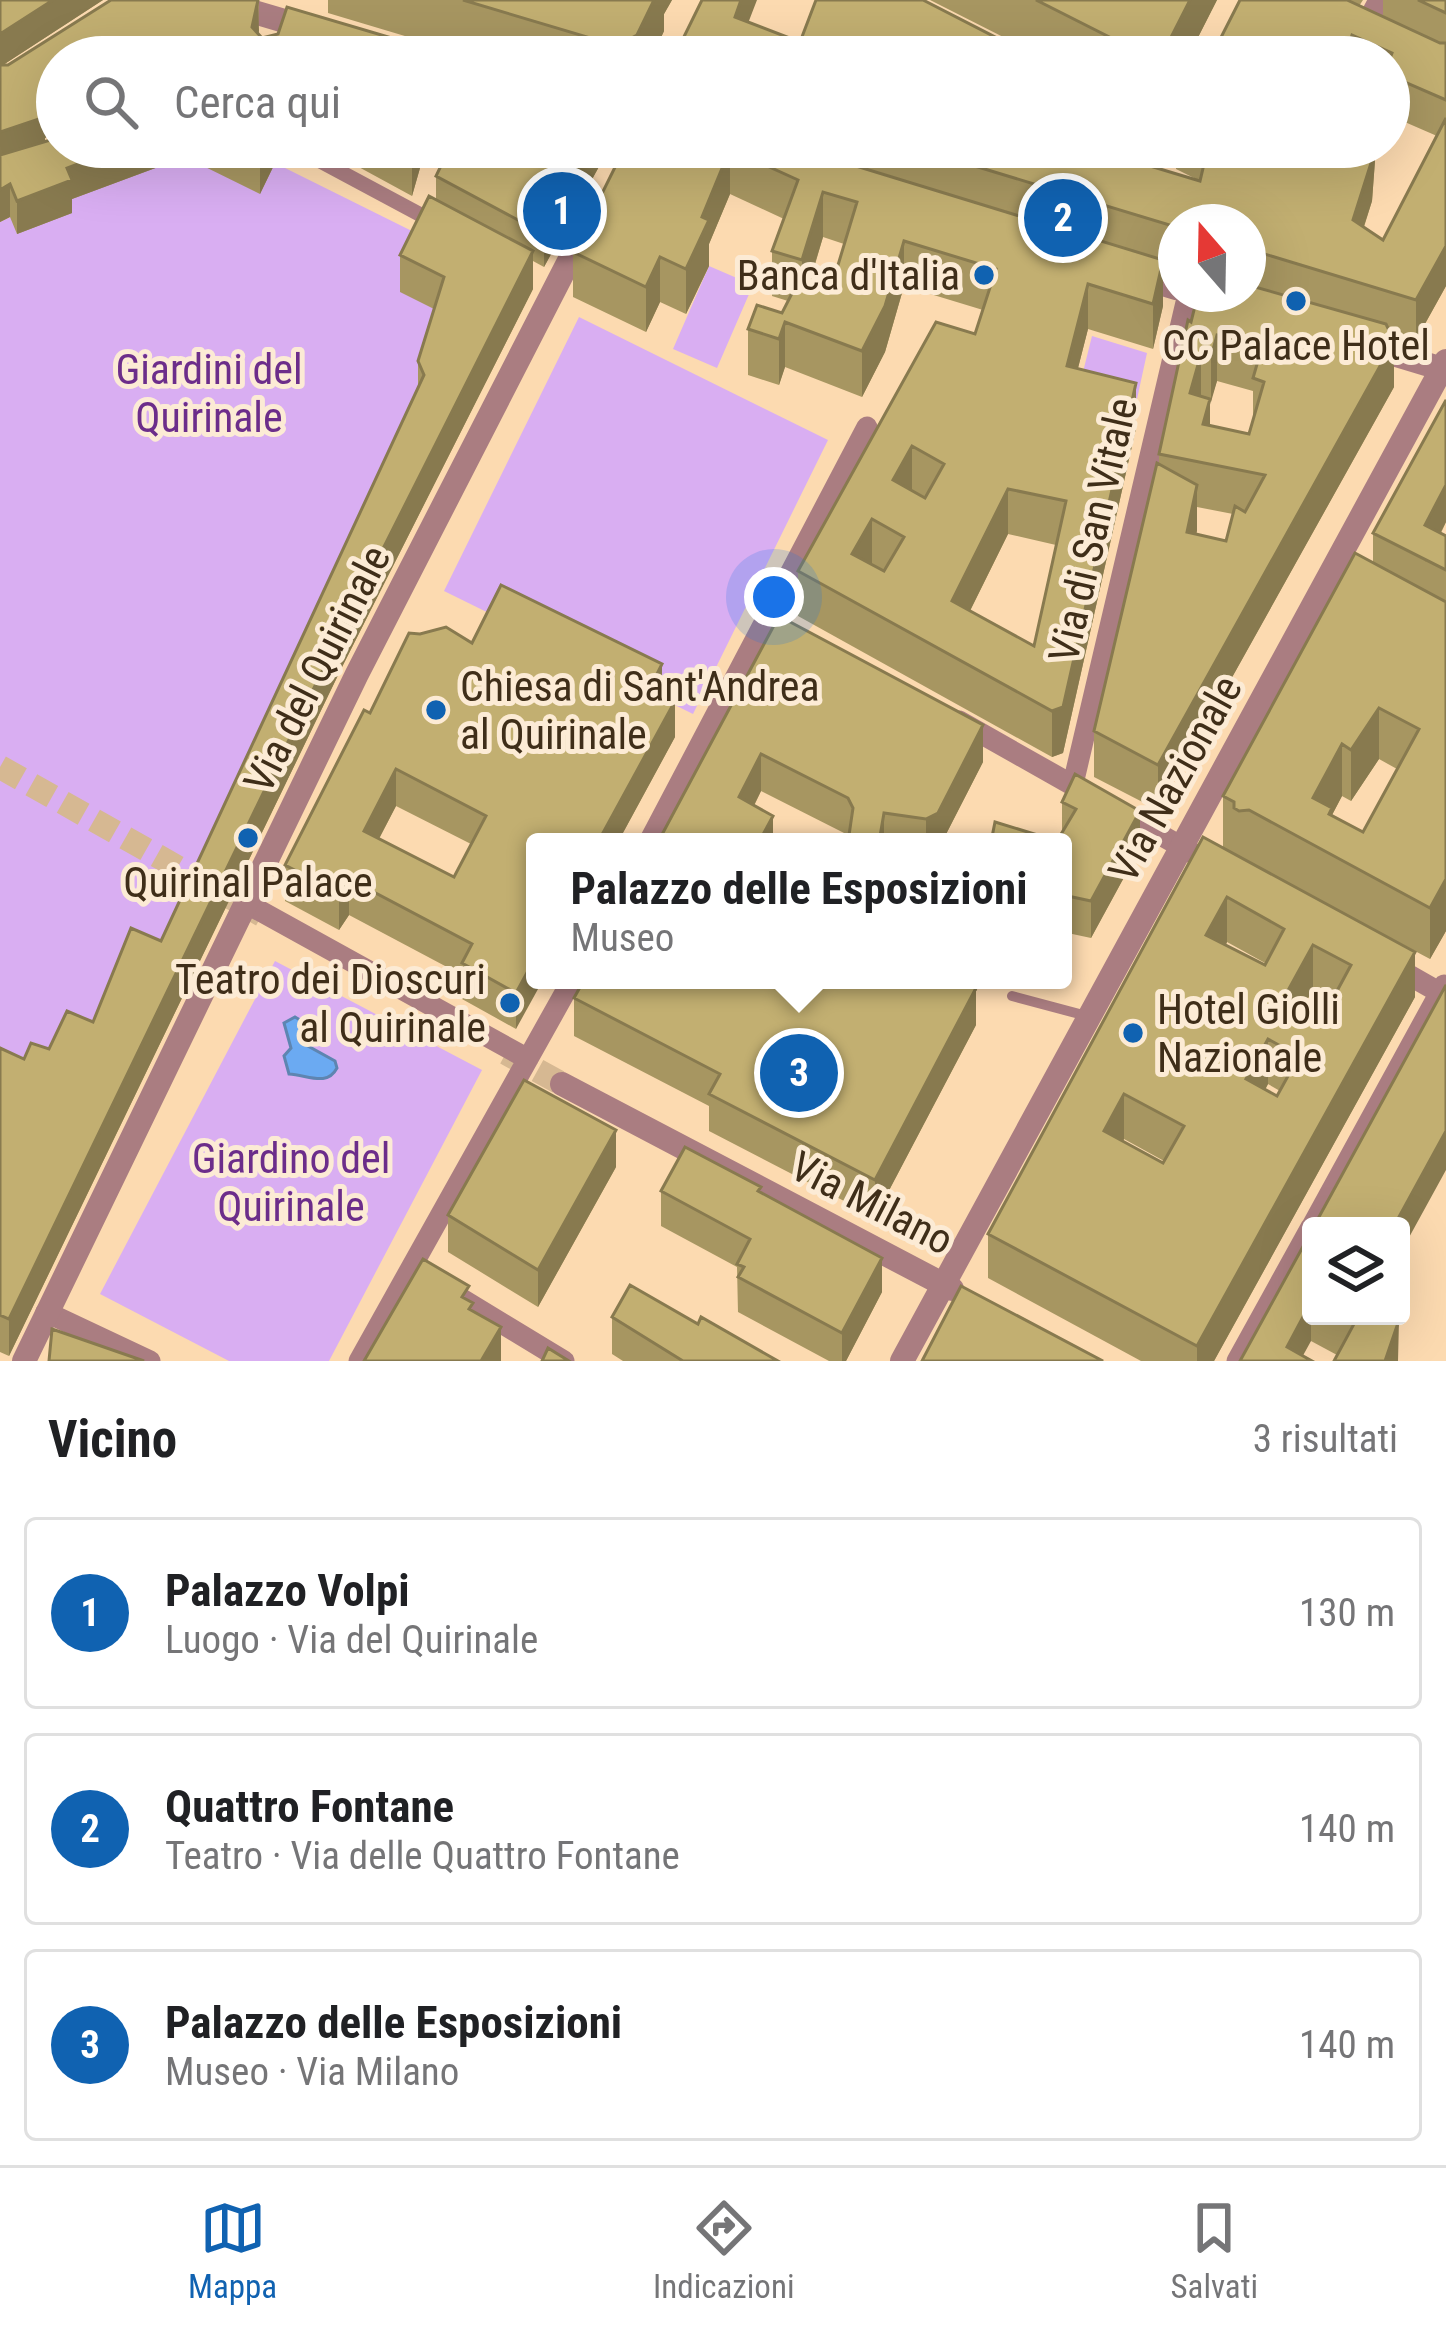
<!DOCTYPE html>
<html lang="it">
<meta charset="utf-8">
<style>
body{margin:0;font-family:"Roboto Condensed",sans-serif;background:#f6f6f6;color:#202124}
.controls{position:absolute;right:36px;bottom:36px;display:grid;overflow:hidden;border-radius:12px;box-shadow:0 12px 48px #0002}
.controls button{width:108px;height:108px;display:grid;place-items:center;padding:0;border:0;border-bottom:3px solid #e0e0e0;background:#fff;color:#202124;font:60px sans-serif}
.compass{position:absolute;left:1158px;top:204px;width:108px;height:108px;border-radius:50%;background:#fff;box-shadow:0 12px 48px #0002;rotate:340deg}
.you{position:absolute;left:774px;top:597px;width:42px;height:42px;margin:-30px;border:9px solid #fff;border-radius:50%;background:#1a73e8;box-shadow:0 0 0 18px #1a73e833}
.badge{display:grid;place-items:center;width:78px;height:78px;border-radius:50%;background:#1062b1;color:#fff;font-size:39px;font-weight:700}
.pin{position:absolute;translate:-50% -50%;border:6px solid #fff;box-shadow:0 3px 12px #0006}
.popup{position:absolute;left:526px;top:833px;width:546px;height:156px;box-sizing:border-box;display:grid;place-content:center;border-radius:12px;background:#fff;filter:drop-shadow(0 3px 9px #0005);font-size:39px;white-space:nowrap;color:#757577}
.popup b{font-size:45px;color:#202124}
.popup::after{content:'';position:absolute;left:50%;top:100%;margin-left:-24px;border:24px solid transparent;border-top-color:#fff}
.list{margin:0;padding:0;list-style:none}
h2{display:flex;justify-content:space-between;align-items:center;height:156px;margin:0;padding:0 48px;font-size:51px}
h2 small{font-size:39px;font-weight:400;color:#757577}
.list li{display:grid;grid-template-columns:78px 1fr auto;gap:36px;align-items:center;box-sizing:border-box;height:192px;margin:0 24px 24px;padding:0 24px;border:3px solid #e0e0e0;border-radius:12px}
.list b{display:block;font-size:45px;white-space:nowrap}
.list p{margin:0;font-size:39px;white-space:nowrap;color:#757577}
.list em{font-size:39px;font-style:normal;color:#757577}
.icon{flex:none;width:66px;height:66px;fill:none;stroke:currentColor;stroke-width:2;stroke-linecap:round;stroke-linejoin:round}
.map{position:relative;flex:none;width:1446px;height:1361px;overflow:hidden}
.search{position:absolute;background:#fff;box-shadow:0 12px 48px #0002;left:36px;right:36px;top:36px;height:132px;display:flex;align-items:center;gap:30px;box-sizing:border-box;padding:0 42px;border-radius:66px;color:#757577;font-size:45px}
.sheet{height:804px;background:#fff}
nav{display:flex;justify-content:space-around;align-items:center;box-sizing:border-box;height:168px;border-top:3px solid #e0e0e0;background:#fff;font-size:33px;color:#757577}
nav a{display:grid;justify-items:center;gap:6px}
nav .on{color:#1062b1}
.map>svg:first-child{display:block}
.green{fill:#d9aef2}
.water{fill:#6baaf2;stroke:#5e85b1;stroke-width:3}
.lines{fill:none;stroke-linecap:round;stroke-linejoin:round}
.tertiary-tunnel{stroke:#d6b892;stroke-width:24;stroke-dasharray:24 12;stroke-linecap:butt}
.service{stroke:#aa7d81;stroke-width:10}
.pedestrian{stroke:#aa7d81;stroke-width:15}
.minor{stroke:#aa7d81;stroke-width:21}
.tertiary{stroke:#aa7d81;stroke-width:24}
.wall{fill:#a79661;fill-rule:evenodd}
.shaded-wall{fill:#887a4f}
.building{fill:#c2af71;stroke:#887a4f;stroke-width:3;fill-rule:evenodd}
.poi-dot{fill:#1062b1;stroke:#fcebd5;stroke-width:4.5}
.labels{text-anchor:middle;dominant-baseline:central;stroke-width:10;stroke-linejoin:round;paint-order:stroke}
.poi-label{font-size:42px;fill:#3f2e19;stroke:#fcebd5;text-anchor:end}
.park-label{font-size:42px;fill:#6c2d8a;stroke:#fcebd5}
.street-label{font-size:42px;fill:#3f2e19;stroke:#fcebd5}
</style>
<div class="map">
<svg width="1446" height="1361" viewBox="0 0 1446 1361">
<rect width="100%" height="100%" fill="#fcdab0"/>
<path class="green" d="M 185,156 L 259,193 L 275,163 L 426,238 L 444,314 L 419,398 L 161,978 L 93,1059 L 0,1085 L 0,222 L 23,211 Z
M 709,266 L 753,285 L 717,368 L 673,349 Z
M 579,317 L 828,440 L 693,714 L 444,591 Z
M 1092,336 L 1147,353 L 1132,422 L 1074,408 Z
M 275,961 L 482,1070 L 329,1361 L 229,1361 L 100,1294 Z"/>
<path class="water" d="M 295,1017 L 305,1023 L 308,1046 L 335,1061 L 337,1068 C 327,1087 308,1075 289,1074 L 284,1056 L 291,1048 L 284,1023 Z"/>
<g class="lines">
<path class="tertiary-tunnel" d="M 0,767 L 262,915
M 506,1053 L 562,1084"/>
<path class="service" d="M 1012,996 L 1087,1016"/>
<path class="pedestrian" d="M 294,147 L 434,222"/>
<path class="minor" d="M 1362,32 L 1379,0
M 959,721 L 1219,868
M 1073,784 L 1188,294
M 649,842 L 867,427
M 244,902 L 528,1059
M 1393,966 L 1446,996
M 1312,1226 L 1444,985
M 452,1293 L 564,1361
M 46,1312 L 150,1361
M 359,1361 L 572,980
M 1237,1361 L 1311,1227"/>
<path class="tertiary" d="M 213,0 L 315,30
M 1133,275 L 1176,288
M 1363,345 L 1446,370
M 562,1084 L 952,1289
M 24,1361 L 357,674 L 588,224
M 902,1361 L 1446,361"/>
</g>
<path class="wall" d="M 0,0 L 103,0 L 3,65 L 8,65 L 111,0 L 259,0 L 258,34 L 262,38 L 278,34 L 287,7 L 456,57 L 57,57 L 57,131 L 45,138 L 45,142 L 57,138 L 57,147 L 275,147 L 275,163 L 260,194 L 185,157 L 72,199 L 72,213 L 17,234 L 10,217 L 0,222 Z
M 328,0 L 672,0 L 664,14 L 664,31 L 652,57 L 475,57 L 328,13 Z
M 930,0 L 1217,0 L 1188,57 L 1043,57 Z
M 1240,0 L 1363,0 L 1359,6 L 1383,17 L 1383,0 L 1446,0 L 1446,286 L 1416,340 L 1390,332 L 1394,387 L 1158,810 L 1094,777 L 1094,731 L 1159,464 L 1159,454 L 1191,322 L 1248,294 L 1248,222 L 1176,222 L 1176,267 L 1163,263 L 1163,306 L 1153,349 L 1088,329 L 1078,368 L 1136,428 L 1063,753 L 1052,757 L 798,616 L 798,571 L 975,334 L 983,310 L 904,286 L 885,352 L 862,397 L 785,367 L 779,385 L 748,375 L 748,329 L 782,313 L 788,301 L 772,296 L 772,251 L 784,219 L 730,194 L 709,244 L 709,266 L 686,314 L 660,302 L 646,332 L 573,297 L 573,252 L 625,147 L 1154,147 L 1151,166 L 1200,181 L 1176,169 L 1176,147 L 1376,147 L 1372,201 L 1364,227 L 1383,240 L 1437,136 L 1391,116 L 1391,102 L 1389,101 L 1389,57 L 1211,57 ZM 823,237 L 844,244 L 835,275 L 814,268 ZM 1217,381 L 1253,391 L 1253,421 L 1249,434 L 1210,426 L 1210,402 ZM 1197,507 L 1233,514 L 1226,541 L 1196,534 ZM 1008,534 L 1056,545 L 1034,646 L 970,611 Z
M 322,147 L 426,147 L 412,196 Z
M 607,147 L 607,152 L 544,267 L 533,261 L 533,289 L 342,667 L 9,1356 L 0,1352 L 0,1048 L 24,1059 L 49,1049 L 93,1022 L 161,941 L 418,388 L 418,361 L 434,309 L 400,292 L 400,255 L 436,199 L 436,176 Z
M 1446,400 L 1446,522 L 1441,533 L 1446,536 L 1446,931 L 1430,959 L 1285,882 L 1415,997 L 1214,1361 L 1141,1361 L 988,1278 L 988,1234 L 1223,847 L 1223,796 L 1373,563 L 1373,533 ZM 1379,759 L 1397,769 L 1363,832 L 1332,815 L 1342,796 L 1351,801 ZM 1227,942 L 1265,963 L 1265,965 L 1226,945 ZM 1313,989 L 1332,1000 L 1323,1017 L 1304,1006 ZM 1268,1084 L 1280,1091 L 1277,1096 L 1265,1090 ZM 1124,1139 L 1164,1161 L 1163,1163 L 1123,1141 Z
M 779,616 L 983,762 L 942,842 L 848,842 L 848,835 L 761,791 L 754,806 L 773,842 L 658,842 Z
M 472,643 L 662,694 L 675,737 L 618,842 L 535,842 L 516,1029 L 462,999 L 462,975 L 349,915 L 339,930 L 285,901 L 285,865 L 370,713 ZM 396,806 L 471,844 L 454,877 L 379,839 Z
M 1075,774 L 1140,848 L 1091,938 L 1063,932 L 1063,842 L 1057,841 L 1062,834 L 1062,802 Z
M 584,980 L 982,980 L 976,991 L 976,1025 L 875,1217 L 709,1131 L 709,1106 L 574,1036 L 574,998 Z
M 616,1167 L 538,1307 L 448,1252 L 448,1215 Z
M 661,1191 L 761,1192 L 882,1292 L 846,1361 L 829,1361 L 738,1312 L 737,1267 L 661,1226 Z
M 1311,1316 L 1393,1316 L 1398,1361 L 1334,1361 L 1337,1355 L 1311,1341 L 1240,1361 Z
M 612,1317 L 698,1324 L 778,1361 L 623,1361 L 612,1354 Z"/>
<path class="shaded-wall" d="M 53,0 L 103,0 L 0,67 L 0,34 Z
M 258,0 L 259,31 L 255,50 L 270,45 L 270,57 L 233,57 L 252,27 Z
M 654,0 L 672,0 L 664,14 L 664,31 L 652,57 L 617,57 L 617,46 Z
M 741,0 L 757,0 L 735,57 L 735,17 Z
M 1190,0 L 1217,0 L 1188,57 L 1161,57 Z
M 1352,35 L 1352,57 L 1345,57 Z
M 57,98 L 57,131 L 45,138 L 45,150 L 0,165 L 0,132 Z
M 123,147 L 185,147 L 185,157 L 72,199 L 72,213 L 17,234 L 17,201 L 67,168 Z
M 267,147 L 275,147 L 275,163 L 260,194 L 260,161 Z
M 417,147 L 426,147 L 412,196 L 412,164 Z
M 591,147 L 607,147 L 607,152 L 544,267 L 544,234 Z
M 1145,147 L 1154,147 L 1154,158 L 1140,203 L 1140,163 Z
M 1370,147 L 1376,147 L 1372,201 L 1353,260 L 1353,220 Z
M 730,149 L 730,194 L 709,244 L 709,266 L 686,314 L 686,269 L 702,217 Z
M 10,184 L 10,217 L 0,222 L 0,190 Z
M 823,192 L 823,237 L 802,306 L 802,260 Z
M 904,241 L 904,286 L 885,352 L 862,397 L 862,351 Z
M 1446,246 L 1446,286 L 1416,340 L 1416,300 Z
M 533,251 L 533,289 L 342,667 L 9,1356 L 9,1319 L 342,630 Z
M 660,257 L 660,302 L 646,332 L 646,287 Z
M 1163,260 L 1163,306 L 1153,349 L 1153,304 Z
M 1088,284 L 1088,329 L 1067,411 L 1067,366 Z
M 785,322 L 785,367 L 779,385 L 779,339 Z
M 1217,335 L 1217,381 L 1211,402 L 1211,357 Z
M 1394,341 L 1394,387 L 1158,810 L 1158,765 Z
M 1201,354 L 1201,399 L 1190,393 Z
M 1136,383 L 1136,428 L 1063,753 L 1052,757 L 1052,711 Z
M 1210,399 L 1210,444 L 1203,424 Z
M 912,446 L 912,492 L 893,480 Z
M 1197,485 L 1197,531 L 1187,578 L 1187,532 Z
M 1446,485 L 1446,522 L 1425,562 L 1425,525 Z
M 1008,489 L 1008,534 L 952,647 L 952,601 Z
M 872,519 L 872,564 L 852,554 Z
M 662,664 L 662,701 L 650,688 Z
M 675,701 L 675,737 L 618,842 L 598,842 Z
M 1379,708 L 1379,759 L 1351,801 L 1351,750 Z
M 983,725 L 983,762 L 942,842 L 926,842 L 926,819 Z
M 1342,744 L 1342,796 L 1332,815 L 1332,855 L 1313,798 Z
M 761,754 L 761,791 L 739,835 L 739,797 Z
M 396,769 L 396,806 L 364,867 L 364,831 Z
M 1140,811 L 1140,848 L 1091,938 L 1091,901 Z
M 884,813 L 884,842 L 879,842 Z
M 773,816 L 773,842 L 759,842 Z
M 349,879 L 349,915 L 339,930 L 339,893 Z
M 1446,879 L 1446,931 L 1430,959 L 1430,908 Z
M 1227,897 L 1227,942 L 1206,980 L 1206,935 Z
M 1313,945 L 1313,989 L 1285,1041 L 1285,996 Z
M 1415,952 L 1415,997 L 1214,1361 L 1197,1361 L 1197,1346 Z
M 535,958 L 535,980 L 543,980 L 516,1029 L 516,993 Z
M 961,980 L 982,980 L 976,991 L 976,1025 L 875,1217 L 875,1180 Z
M 1268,1039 L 1268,1084 L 1246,1124 L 1246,1079 Z
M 1124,1094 L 1124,1139 L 1104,1176 L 1104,1131 Z
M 616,1130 L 616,1167 L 538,1307 L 538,1270 Z
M 1446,1131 L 1446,1170 L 1401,1252 L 1401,1226 L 1394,1226 Z
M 882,1258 L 882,1292 L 846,1361 L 842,1361 L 842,1333 Z
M 1311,1302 L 1311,1341 L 1300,1361 L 1287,1347 Z
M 1399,1320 L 1398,1361 L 1385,1361 Z
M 501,1327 L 501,1361 L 481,1361 Z"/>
<path class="building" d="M 0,0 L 53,0 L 0,34 Z
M 111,0 L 258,0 L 252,27 L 262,38 L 278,34 L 287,7 L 456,57 L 266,57 L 270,45 L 233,57 L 57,57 L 57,98 L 40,109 L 45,117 L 0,132 L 0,65 L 8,65 Z
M 463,0 L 654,0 L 637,35 L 617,46 Z
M 702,0 L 741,0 L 735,17 L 800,42 L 816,0 L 923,0 L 1034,57 L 674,57 Z
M 1036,0 L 1190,0 L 1161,57 L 1149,57 Z
M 1240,0 L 1347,0 L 1440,43 L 1446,43 L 1446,100 L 1391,76 L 1396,65 L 1389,61 L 1392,53 L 1352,35 L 1345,57 L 1211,57 Z
M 1418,0 L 1446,0 L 1446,13 Z
M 1446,118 L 1446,246 L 1416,300 L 1248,249 L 1248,222 L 1176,222 L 1176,227 L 912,147 L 1145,147 L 1140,163 L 1200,181 L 1208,147 L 1370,147 L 1366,159 L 1372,160 L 1353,220 L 1383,240 Z
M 57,138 L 57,147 L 123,147 L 67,168 L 72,180 L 17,201 L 10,184 L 0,190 L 0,155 Z
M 232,147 L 267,147 L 260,161 Z
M 381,147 L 417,147 L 412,164 Z
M 450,147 L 591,147 L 544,234 L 436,176 Z
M 625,147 L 794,147 L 1163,260 L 1153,304 L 1088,284 L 1067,366 L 1136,383 L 1063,707 L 1052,711 L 798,571 L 936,322 L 975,334 L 996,269 L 904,241 L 885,306 L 862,351 L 785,322 L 779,339 L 748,329 L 757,305 L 782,313 L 806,266 L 835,275 L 857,202 L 823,192 L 802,260 L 772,251 L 798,180 L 730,149 L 702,217 L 709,220 L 686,269 L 660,257 L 646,287 L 573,252 ZM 912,446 L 944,464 L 925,498 L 893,480 ZM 1008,489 L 1066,501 L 1034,646 L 952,601 ZM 872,519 L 904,537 L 884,571 L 852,554 Z
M 429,196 L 533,251 L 342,630 L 9,1319 L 0,1315 L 0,1048 L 24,1059 L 31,1043 L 49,1049 L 67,1011 L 93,1022 L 131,928 L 161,941 L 424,375 L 418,361 L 444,277 L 400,255 Z
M 1248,285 L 1386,324 L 1394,341 L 1158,765 L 1094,731 L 1157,463 L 1197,485 L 1187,532 L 1226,541 L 1235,506 L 1245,512 L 1265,475 L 1159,454 L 1188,320 L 1191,322 L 1198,294 L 1248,294 ZM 1217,335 L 1262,347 L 1253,378 L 1264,382 L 1249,434 L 1203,424 L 1210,399 L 1190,393 L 1201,354 L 1211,357 Z
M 1446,400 L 1446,485 L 1425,525 L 1446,536 L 1446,570 L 1373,533 Z
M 1355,553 L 1446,602 L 1446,879 L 1430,908 L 1249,810 L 1239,811 L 1234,808 L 1234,802 L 1223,796 ZM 1379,708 L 1419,729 L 1363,832 L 1329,814 L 1332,808 L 1313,798 L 1342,744 L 1351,750 Z
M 501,585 L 662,664 L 650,688 L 675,701 L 598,842 L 535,842 L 535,958 L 516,993 L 462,963 L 472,944 L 349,879 L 339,893 L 285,865 L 364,710 L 370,713 L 409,633 L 420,634 L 446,627 L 472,643 ZM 396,769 L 486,816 L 454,877 L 364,831 Z
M 779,616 L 983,725 L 938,813 L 926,819 L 884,813 L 879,842 L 848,842 L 853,808 L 848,798 L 761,754 L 739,797 L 773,816 L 759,842 L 658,842 Z
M 1075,774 L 1140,811 L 1091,901 L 1063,895 L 1063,842 L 991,842 L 995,822 L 1057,841 L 1076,809 L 1062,802 Z
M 1203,837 L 1415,952 L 1197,1346 L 988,1234 ZM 1227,897 L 1284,929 L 1265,965 L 1206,935 ZM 1313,945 L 1351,965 L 1323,1017 L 1285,996 ZM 1268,1039 L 1299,1056 L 1277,1096 L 1246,1079 ZM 1124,1094 L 1184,1126 L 1163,1163 L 1104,1131 Z
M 584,980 L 962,980 L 976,988 L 875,1180 L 709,1094 L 720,1074 L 574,998 Z
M 1446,985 L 1446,1131 L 1394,1226 L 1314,1226 Z
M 524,1080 L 616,1130 L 538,1270 L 448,1215 Z
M 685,1147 L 761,1187 L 758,1191 L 882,1258 L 842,1333 L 738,1277 L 744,1267 L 737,1264 L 750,1239 L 661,1191 Z
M 1311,1232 L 1311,1302 L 1287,1347 L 1312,1361 L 1240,1361 Z
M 423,1259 L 469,1286 L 462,1297 L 473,1303 L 469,1309 L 501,1327 L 481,1361 L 364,1361 Z
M 630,1285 L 698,1324 L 701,1317 L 778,1361 L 683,1361 L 612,1317 Z
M 961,1286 L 1103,1361 L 922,1361 Z
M 1338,1316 L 1393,1316 L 1399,1320 L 1385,1361 L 1334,1361 L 1354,1324 Z
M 52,1329 L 144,1361 L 49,1361 Z
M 548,1348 L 569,1361 L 542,1361 Z"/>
<g class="poi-dot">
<circle cx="984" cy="275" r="12"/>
<circle cx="1296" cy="301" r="12"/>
<circle cx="436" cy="710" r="12"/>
<circle cx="248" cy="838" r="12"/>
<circle cx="510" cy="1003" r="12"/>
<circle cx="1133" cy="1033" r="12"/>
</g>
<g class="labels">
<g class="poi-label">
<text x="960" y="275">Banca d'Italia</text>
<text x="1296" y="345" text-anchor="middle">CC Palace Hotel</text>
<text x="460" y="686" text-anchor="start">Chiesa di Sant'Andrea<tspan x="460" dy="48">al Quirinale</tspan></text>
<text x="248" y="882" text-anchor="middle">Quirinal Palace</text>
<text x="486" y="979">Teatro dei Dioscuri<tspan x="486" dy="48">al Quirinale</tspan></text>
<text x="1157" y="1009" text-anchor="start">Hotel Giolli<tspan x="1157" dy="48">Nazionale</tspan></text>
</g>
<g class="park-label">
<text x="209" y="369">Giardini del<tspan x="209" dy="48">Quirinale</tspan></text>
<text x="291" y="1158">Giardino del<tspan x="291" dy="48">Quirinale</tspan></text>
</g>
<g class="street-label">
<text transform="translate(1093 530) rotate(-77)">Via di San Vitale</text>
<text transform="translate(317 669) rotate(-63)">Via del Quirinale</text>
<text transform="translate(1175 779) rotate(-61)">Via Nazionale</text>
<text transform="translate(872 1203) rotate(27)">Via Milano</text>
</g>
</g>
</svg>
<div class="controls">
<button><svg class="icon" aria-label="layers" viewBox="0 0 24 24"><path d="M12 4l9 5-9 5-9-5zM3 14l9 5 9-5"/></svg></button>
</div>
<svg class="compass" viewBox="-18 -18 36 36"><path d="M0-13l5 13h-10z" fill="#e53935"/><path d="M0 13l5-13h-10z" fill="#757577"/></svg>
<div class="you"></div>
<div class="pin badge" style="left:562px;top:211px">1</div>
<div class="pin badge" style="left:1063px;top:218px">2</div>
<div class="pin badge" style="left:799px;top:1073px">3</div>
<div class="popup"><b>Palazzo delle Esposizioni</b>Museo</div>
<div class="search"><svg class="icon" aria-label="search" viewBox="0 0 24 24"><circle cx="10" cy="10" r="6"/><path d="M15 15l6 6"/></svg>Cerca qui</div>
</div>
<section class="sheet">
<h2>Vicino<small>3 risultati</small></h2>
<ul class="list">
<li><span class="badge">1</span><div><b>Palazzo Volpi</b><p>Luogo · Via del Quirinale</p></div><em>130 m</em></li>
<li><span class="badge">2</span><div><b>Quattro Fontane</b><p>Teatro · Via delle Quattro Fontane</p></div><em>140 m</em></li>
<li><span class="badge">3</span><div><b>Palazzo delle Esposizioni</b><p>Museo · Via Milano</p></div><em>140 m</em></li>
</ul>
</section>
<nav>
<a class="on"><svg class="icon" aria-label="map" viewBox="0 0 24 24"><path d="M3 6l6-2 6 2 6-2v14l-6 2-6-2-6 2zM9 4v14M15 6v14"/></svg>Mappa</a>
<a><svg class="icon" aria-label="directions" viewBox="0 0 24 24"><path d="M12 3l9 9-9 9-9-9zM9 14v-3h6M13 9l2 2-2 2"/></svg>Indicazioni</a>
<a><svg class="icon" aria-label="saved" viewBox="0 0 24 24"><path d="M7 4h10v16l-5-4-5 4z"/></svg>Salvati</a>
</nav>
